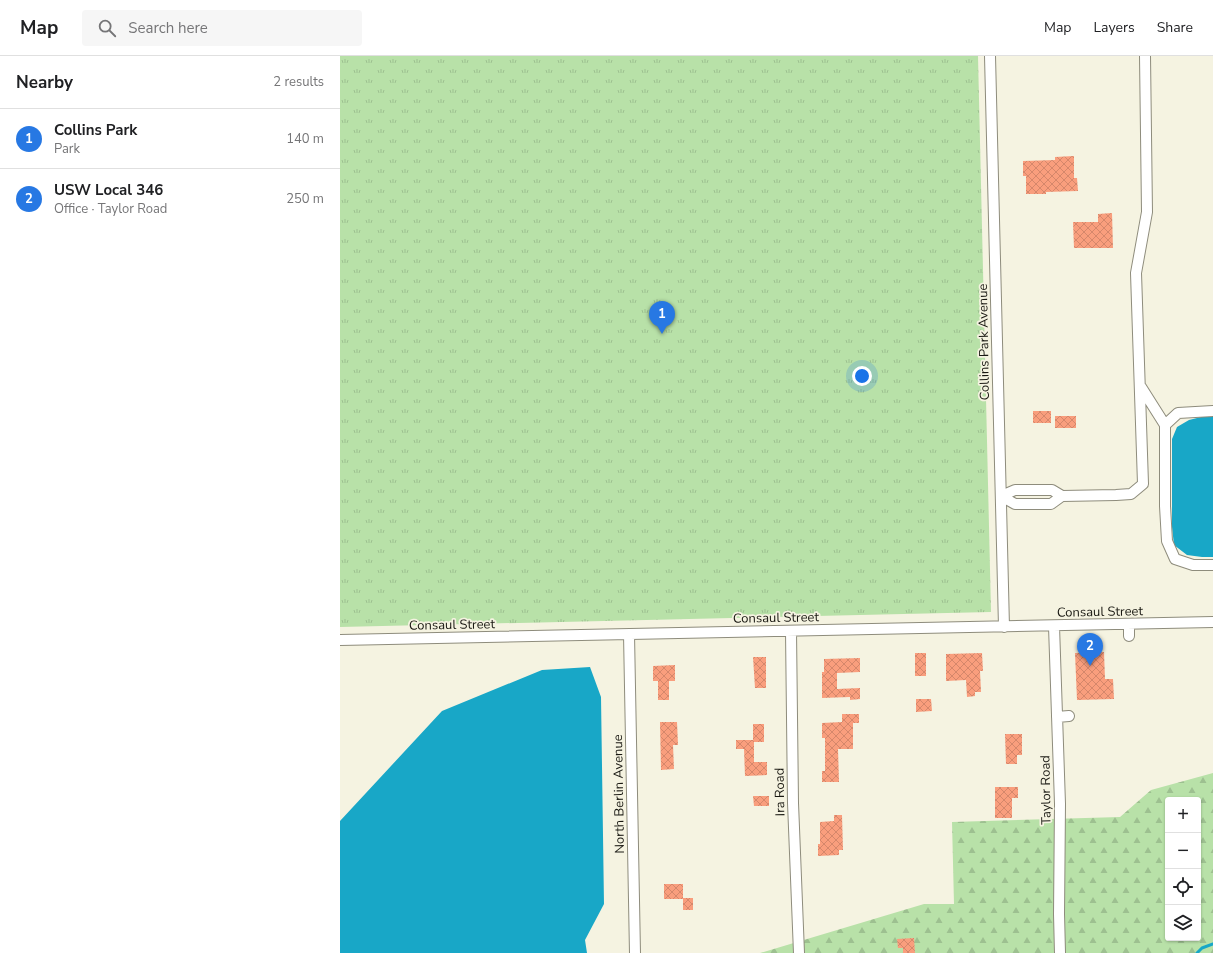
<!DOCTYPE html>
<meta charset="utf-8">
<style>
body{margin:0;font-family:"Nunito Sans",sans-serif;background:#f6f6f6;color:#202124}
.controls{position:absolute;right:12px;bottom:12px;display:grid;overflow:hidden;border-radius:4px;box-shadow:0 1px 3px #0004}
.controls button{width:36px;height:36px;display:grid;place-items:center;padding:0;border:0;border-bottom:1px solid #e0e0e0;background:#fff;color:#202124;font:20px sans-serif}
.you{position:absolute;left:522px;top:320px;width:14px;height:14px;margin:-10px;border:3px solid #fff;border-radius:50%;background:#1a73e8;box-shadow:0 0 0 6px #1a73e833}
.badge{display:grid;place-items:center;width:26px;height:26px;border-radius:50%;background:#2778e3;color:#fff;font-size:13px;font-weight:700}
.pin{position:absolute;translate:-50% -33px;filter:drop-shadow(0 1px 2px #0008)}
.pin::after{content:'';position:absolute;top:21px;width:14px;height:12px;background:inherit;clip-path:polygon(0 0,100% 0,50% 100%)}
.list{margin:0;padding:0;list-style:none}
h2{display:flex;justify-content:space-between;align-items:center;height:52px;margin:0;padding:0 16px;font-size:17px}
h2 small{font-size:13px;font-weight:400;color:#757577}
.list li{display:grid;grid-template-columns:26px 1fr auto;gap:12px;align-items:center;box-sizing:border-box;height:60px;padding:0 16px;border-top:1px solid #e0e0e0}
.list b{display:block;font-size:15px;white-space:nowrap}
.list p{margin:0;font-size:13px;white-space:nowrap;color:#757577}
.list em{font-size:13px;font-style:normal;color:#757577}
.icon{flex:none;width:22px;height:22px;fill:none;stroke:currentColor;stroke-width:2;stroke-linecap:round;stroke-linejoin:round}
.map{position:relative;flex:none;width:873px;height:897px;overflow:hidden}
header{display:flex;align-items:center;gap:24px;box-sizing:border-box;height:56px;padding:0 20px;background:#fff;border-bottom:1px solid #e0e0e0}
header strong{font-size:19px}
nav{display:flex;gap:22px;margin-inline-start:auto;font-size:14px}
.search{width:280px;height:36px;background:#f6f6f6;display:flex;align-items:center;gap:10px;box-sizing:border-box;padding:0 14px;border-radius:4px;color:#757577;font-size:15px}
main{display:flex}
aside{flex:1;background:#fff}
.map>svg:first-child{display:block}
.forest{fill:url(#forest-firs);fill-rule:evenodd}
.park{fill:url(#park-tufts)}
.water{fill:#18a7c7}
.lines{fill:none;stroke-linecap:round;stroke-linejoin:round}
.stream{stroke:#18a7c7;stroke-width:3}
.building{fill:url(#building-cross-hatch)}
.minor-casing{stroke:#8e8c7c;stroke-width:12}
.minor{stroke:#fff;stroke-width:10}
.labels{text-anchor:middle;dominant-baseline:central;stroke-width:3.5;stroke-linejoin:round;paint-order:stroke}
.street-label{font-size:13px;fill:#181711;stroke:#f5f3e1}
</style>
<header>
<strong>Map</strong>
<div class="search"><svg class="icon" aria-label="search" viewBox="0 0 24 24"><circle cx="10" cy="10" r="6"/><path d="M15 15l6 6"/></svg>Search here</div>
<nav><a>Map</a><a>Layers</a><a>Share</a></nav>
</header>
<main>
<aside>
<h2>Nearby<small>2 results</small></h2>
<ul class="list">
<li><span class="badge">1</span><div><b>Collins Park</b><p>Park</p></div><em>140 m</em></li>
<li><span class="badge">2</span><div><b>USW Local 346</b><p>Office · Taylor Road</p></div><em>250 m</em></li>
</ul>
</aside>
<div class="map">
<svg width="873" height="897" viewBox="0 0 873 897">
<defs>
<pattern id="forest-firs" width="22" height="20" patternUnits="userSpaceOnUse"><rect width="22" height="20" fill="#b8e1a8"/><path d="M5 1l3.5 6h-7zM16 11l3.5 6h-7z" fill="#9dc090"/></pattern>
<pattern id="park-tufts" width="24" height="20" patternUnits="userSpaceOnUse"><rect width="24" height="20" fill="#b8e1a8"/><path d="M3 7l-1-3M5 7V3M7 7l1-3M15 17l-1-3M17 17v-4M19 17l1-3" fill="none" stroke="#9dc090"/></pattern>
<pattern id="building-cross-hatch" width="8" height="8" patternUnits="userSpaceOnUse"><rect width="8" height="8" fill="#f99e7d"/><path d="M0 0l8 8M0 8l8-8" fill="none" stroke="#d5876b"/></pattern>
</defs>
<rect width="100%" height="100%" fill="#f5f3e1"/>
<path class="forest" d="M 873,717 L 873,897 L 420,897 L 584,848 L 614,848 L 612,766 L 780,761 L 811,734 ZM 828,744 L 858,744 L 858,882 L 828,882 Z"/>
<path class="park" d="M 0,0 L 638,0 L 651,556 L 0,571 Z"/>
<path class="water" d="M 865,360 L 873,360 L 873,501 L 862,501 L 847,499 L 834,489 L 832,471 L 832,383 L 837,371 L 849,364 Z
M 250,611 L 261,641 L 264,848 L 245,884 L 247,897 L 0,897 L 0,765 L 102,655 L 202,614 Z"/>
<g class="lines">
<path class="stream" d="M 857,897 L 862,892 L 873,888"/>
</g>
<path class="building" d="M 734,100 L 734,122 L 737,122 L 738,135 L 706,136 L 706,138 L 686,138 L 686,120 L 683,120 L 683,105 L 715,104 L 715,101 Z
M 772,157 L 773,192 L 734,192 L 733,166 L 758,166 L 758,158 Z
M 693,355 L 711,355 L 711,367 L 693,367 Z
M 715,360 L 736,360 L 736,372 L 715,372 Z
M 764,596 L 765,623 L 773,623 L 774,643 L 737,644 L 735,597 Z
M 575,597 L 586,597 L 586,620 L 575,620 Z
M 642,597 L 643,615 L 640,615 L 641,636 L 635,636 L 635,640 L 627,641 L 626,624 L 606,625 L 606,598 Z
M 413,601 L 426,601 L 426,632 L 415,632 Z
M 520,602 L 520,616 L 497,617 L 497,633 L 520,632 L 520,643 L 510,644 L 510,641 L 482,642 L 482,616 L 484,616 L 484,603 Z
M 335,609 L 335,625 L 329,625 L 329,644 L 318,644 L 318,625 L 313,625 L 313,610 Z
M 576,643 L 591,643 L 592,655 L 576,656 Z
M 502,658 L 519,658 L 519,667 L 513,667 L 513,693 L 498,693 L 499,726 L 482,726 L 482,715 L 485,715 L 485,682 L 482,682 L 482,667 L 502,666 Z
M 320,666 L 337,666 L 338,689 L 333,689 L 334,713 L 321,714 Z
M 413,668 L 424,668 L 424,686 L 414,686 L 414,706 L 427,706 L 427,719 L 405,720 L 404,693 L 396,693 L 396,684 L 413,684 Z
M 665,678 L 682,678 L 682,699 L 677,699 L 677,708 L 666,708 Z
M 655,731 L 678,731 L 678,742 L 672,742 L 672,762 L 655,762 Z
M 413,740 L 429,740 L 429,750 L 414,750 Z
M 494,759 L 502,759 L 503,794 L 499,794 L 499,799 L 478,800 L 478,788 L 480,788 L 480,766 L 494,765 Z
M 324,828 L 343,828 L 343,842 L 353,842 L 353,854 L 343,854 L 343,843 L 324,843 Z
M 574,882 L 575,897 L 563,897 L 563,892 L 558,892 L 557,883 Z"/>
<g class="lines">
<defs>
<path id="minor" d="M 650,0 L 664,571
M 801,331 L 825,369 L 825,450 L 827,485 L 835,503 L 853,509 L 873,509
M 825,369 L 838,357 L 873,355
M 722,440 L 711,448 L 675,448 L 661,440 L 675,434 L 712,434 L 722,440 L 776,439 L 791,438 L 803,428 L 796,217 L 807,156 L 805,0
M 789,569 L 789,580
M 714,570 L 720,748 L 719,858 L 720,897
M 451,575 L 453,747 L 459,897
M 289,578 L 295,897
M 0,584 L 873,566
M 717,661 L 729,660"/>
</defs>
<use href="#minor" class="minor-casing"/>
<use href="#minor" class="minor"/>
</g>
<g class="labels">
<g class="street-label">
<text transform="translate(644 286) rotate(-91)">Collins Park Avenue</text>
<text transform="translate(760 556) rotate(-1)">Consaul Street</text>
<text transform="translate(436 562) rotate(-1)">Consaul Street</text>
<text transform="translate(112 569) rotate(-1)">Consaul Street</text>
<text transform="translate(706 734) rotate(-91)">Taylor Road</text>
<text transform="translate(440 736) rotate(-91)">Ira Road</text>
<text transform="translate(279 738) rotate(-91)">North Berlin Avenue</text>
</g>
</g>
</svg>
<div class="controls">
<button>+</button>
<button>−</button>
<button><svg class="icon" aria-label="locate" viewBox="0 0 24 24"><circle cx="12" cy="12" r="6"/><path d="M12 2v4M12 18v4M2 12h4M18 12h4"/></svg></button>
<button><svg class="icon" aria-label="layers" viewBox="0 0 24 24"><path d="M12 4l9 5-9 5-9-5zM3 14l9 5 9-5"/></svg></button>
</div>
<div class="you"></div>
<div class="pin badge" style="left:322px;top:278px">1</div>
<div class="pin badge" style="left:750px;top:610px">2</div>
</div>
</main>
